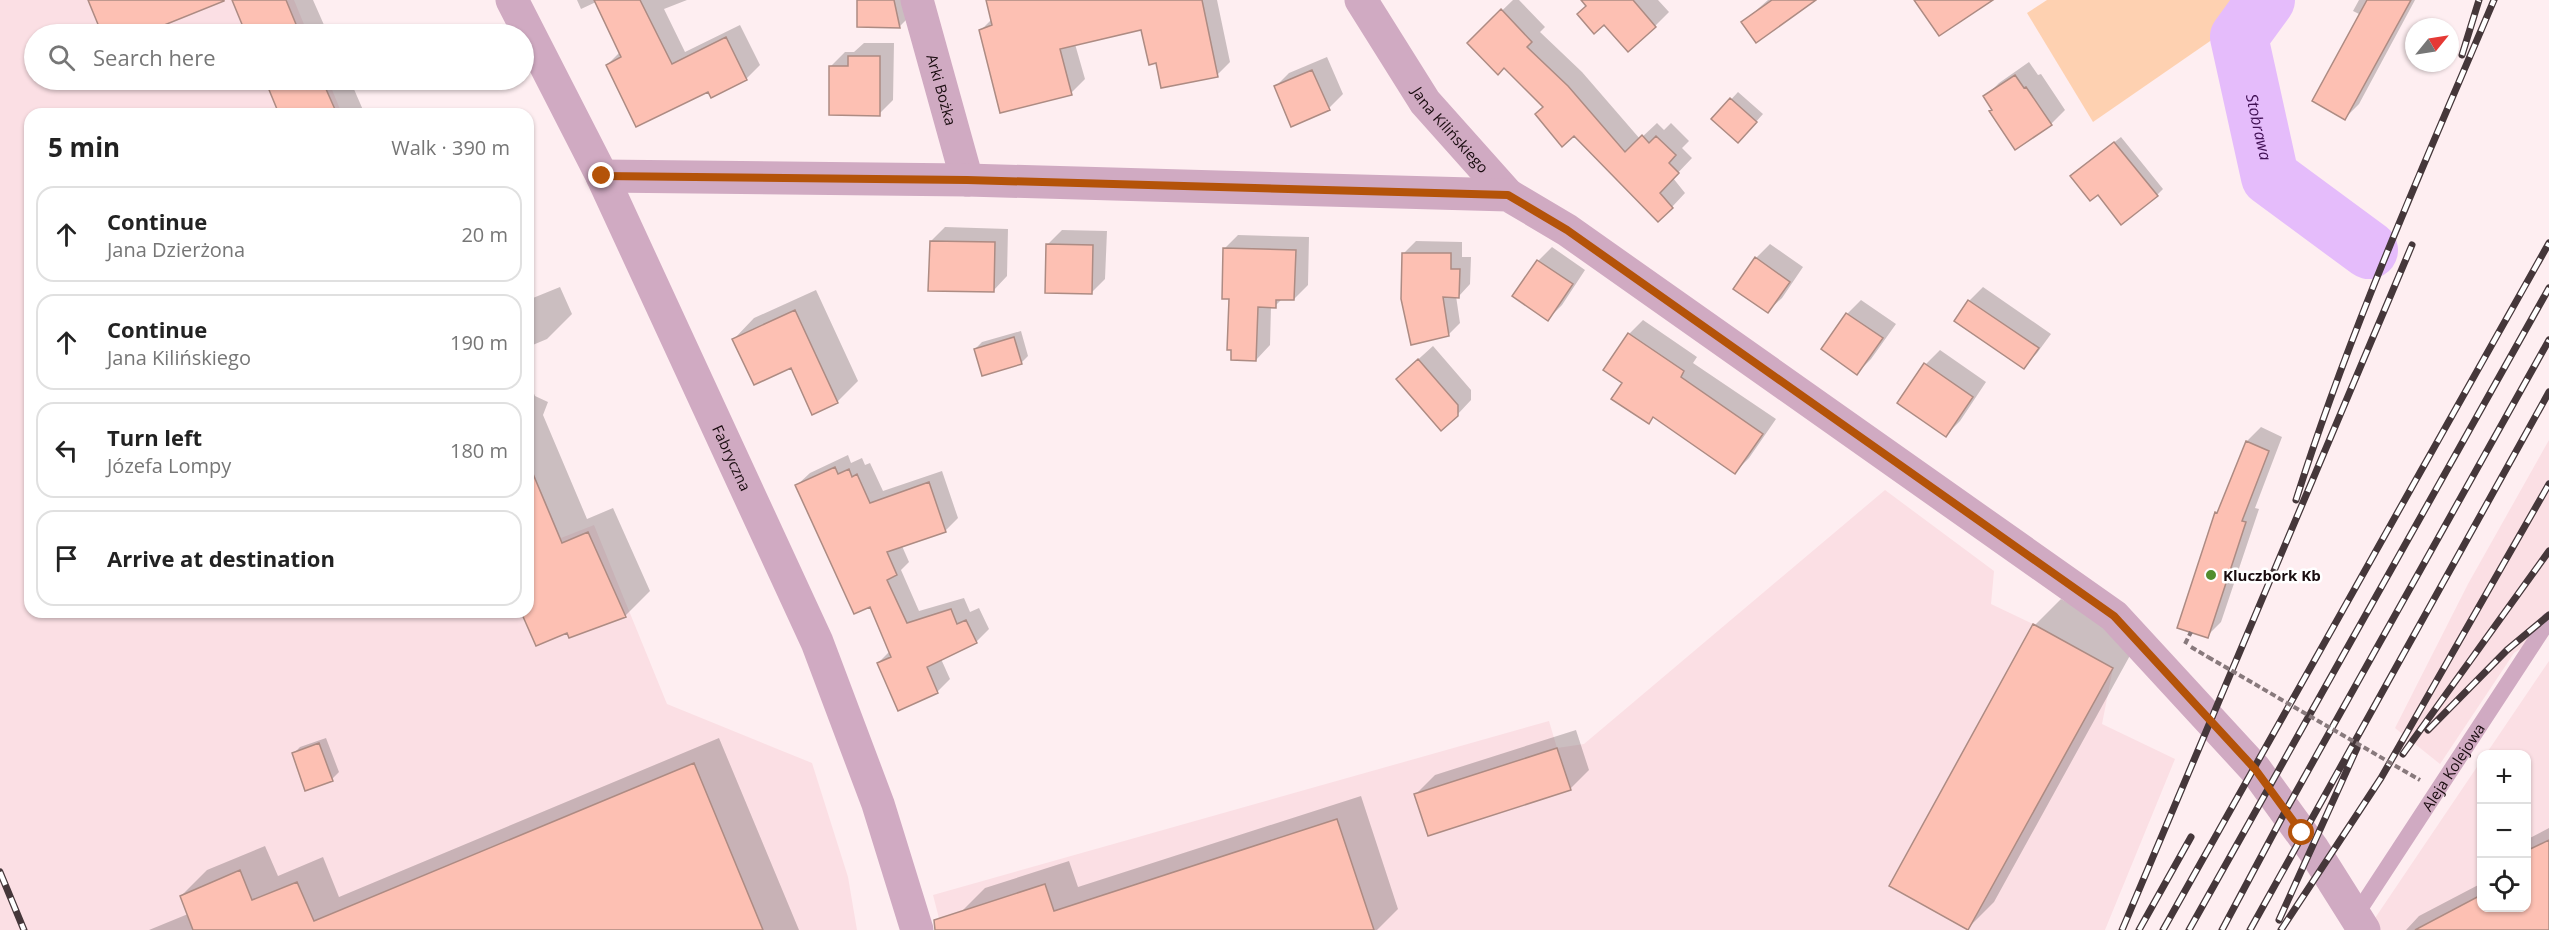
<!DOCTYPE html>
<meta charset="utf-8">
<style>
body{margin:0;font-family:"Open Sans",sans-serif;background:#f6f6f6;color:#222}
.controls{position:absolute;right:18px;bottom:18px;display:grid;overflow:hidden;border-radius:12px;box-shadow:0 2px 4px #0004}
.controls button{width:54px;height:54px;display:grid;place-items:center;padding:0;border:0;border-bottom:2px solid #e0e0e0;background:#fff;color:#222;font:30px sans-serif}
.compass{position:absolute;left:2405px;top:18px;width:54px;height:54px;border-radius:50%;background:#fff;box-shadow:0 2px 4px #0004;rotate:60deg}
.stop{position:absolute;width:18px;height:18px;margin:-14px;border:4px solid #b45309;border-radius:50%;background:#fff}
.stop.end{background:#b45309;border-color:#fff;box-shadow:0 2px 6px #0008}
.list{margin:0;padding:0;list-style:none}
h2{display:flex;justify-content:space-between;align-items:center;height:78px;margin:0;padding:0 24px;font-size:26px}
h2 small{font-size:20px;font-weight:400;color:#767676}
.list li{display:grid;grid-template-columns:39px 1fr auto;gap:18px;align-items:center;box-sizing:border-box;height:96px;margin:0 12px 12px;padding:0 12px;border:2px solid #e0e0e0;border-radius:18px}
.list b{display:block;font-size:22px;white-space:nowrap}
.list p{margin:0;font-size:20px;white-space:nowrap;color:#767676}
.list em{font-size:20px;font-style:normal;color:#767676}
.icon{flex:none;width:33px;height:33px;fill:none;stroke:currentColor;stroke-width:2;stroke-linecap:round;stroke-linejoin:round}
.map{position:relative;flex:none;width:2549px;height:930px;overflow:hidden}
.search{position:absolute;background:#fff;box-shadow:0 2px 4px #0004;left:24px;top:24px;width:510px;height:66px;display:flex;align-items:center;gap:15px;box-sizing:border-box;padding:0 21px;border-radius:33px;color:#767676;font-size:22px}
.panel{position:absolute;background:#fff;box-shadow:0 2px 4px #0004;left:24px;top:108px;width:510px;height:510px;border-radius:18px}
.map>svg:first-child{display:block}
.built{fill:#fbdfe4}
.green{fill:#fed1b1}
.shadow{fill:#0003}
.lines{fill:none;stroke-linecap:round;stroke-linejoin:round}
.river{stroke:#e5bcfb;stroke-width:58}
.building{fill:#fdc0b3;stroke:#ad8b83;stroke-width:1.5}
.path{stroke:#88797c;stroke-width:4;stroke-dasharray:6 3;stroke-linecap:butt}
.service{stroke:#d0aac2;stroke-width:16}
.minor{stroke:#d0aac2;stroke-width:33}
.tertiary{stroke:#d0aac2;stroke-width:33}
.rail-casing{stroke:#45373a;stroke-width:7}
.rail{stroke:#fff;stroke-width:4.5;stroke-dasharray:14;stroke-linecap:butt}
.path-bridge{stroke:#88797c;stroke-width:4;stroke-dasharray:6 3;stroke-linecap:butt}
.route{stroke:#b45309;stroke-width:8}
.poi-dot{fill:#518d2d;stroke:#fff;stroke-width:2}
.labels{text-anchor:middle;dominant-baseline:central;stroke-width:5;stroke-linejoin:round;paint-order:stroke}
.street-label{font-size:15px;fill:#190c0f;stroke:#fff}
.poi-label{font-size:15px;font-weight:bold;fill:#190c0f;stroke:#fff;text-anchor:start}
.water-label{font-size:16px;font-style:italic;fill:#400f54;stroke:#fff}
</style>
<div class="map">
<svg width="2549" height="930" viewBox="0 0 2549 930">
<rect width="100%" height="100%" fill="#feeef1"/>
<path class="built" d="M 0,0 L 294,0 L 308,34 L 34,34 L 34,80 L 328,80 L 342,114 L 30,114 L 30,612 L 528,612 L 528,460 L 561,538 L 594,525 L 667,704 L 812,763 L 848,877 L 857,930 L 0,930 Z
M 2549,440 L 2549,630 L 2514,653 L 2440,764 L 2395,728 L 2468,584 Z
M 1885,490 L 1994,571 L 1991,604 L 2033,624 L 2113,668 L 2102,724 L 2175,759 L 2105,930 L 942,930 L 933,895 L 1549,721 L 1557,748 L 1584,744 Z
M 2549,661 L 2549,930 L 2367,930 L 2481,761 L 2482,908 L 2526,908 L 2526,754 L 2486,754 Z"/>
<path class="green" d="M 2047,0 L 2247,0 L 2229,28 L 2093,122 L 2027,13 Z"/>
<path class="shadow" d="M 233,0 L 313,0 L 328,34 L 248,34 Z
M 577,0 L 687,0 L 664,9 L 685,52 L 740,25 L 760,65 L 746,79 L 711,96 L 709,90 L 607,65 L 620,52 L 596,2 L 581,9 Z
M 859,0 L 910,0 L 913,13 L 899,27 Z
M 987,0 L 1109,0 L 1075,44 L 1085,79 L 1071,93 L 981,30 L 992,19 Z
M 1149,0 L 1217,0 L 1230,62 L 1217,75 Z
M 1513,0 L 1519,0 L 1545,27 L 1540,32 L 1582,72 L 1640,139 L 1657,123 L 1664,130 L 1671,123 L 1689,141 L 1682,148 L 1692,158 L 1673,178 L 1685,193 L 1672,207 L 1545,107 L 1483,29 Z
M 1593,0 L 1658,0 L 1669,12 L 1655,26 L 1604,23 Z
M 1768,0 L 1812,0 L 1743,22 Z
M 2359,0 L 2415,0 L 2359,104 L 2345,118 L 2361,15 L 2353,11 Z
M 864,43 L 894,43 L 893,100 L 879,114 L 831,66 L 845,52 L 854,52 Z
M 1327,57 L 1343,94 L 1329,108 L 1275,87 L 1289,73 Z
M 2029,62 L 2038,75 L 2041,74 L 2065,110 L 2051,124 L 1985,97 L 1999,83 Z
M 266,80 L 350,80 L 363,110 L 359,114 L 281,114 Z
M 1738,92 L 1763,114 L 1745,134 L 1713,119 Z
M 2121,137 L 2163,189 L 2157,195 L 2098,193 L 2079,170 Z
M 945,227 L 1008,229 L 1007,276 L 993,291 L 931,241 Z
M 1062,230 L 1107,231 L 1105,279 L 1091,293 L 1048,244 Z
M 1238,235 L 1309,237 L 1308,285 L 1294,299 L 1283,298 L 1275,306 L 1271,306 L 1270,345 L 1256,360 L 1230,297 L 1224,249 Z
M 1416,241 L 1462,242 L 1462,257 L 1471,257 L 1470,284 L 1459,296 L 1456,296 L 1460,323 L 1448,335 L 1404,253 Z
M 1770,244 L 1803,267 L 1782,298 L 1768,311 L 1756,258 Z
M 1552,247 L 1585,270 L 1562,305 L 1548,319 L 1538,261 Z
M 560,287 L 572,314 L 547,339 L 528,347 L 528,300 Z
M 1983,287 L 2051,334 L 2037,353 L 2024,367 L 1956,320 L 1969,301 Z
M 816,290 L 858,381 L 838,401 L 813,413 L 792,366 L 734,339 L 754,318 Z
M 1861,300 L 1896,324 L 1871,359 L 1857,373 L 1823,349 L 1847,314 Z
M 1643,320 L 1697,357 L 1693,363 L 1776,419 L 1749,458 L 1735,472 L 1654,416 L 1649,422 L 1625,382 L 1606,369 L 1629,334 Z
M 1021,331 L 1028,356 L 1021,363 L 975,349 L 982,342 Z
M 1433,346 L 1471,390 L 1471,400 L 1457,415 L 1412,365 Z
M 1940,350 L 1986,382 L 1960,421 L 1946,435 L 1926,364 Z
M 528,379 L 535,396 L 548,402 L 543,415 L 587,519 L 613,508 L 650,591 L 625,616 L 568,631 L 524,612 L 528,612 Z
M 2261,427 L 2282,437 L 2255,508 L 2259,509 L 2221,622 L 2207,636 L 2216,513 L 2221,509 L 2247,441 Z
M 848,455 L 851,463 L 862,458 L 865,465 L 870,463 L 883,491 L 942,471 L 958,518 L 945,531 L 902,546 L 909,562 L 901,570 L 919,611 L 964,598 L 970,612 L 979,608 L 989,629 L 976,642 L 941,659 L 950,679 L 937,692 L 878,663 L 890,651 L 871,605 L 797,485 L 810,473 Z
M 2061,599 L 2138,641 L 1994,902 L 1968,928 L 2035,625 Z
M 1576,730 L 1589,770 L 1570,789 L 1416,794 L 1435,775 Z
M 326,738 L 339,772 L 332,779 L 293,754 L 300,747 Z
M 719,738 L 799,930 L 149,930 L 188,914 L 181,896 L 207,870 L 265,846 L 278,876 L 323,857 L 339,897 Z
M 1361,796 L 1398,909 L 1377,930 L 967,930 L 961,912 L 985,888 L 1069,861 L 1078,887 Z
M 2549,828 L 2549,930 L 2406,930 L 2419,916 L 2482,883 L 2482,908 L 2526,908 L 2526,840 Z"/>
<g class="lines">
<path class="river" id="s1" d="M 2266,0 L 2239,37 L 2270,177 L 2369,250"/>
</g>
<path class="building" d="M 88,0 L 224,0 L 224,1 L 142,34 L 102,34 Z
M 232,0 L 286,0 L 300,34 L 246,34 Z
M 594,0 L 640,0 L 672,64 L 726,37 L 747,80 L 711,98 L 708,92 L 636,127 L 606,65 L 621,57 Z
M 857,0 L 894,0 L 900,28 L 857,27 Z
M 986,0 L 1202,0 L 1218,77 L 1161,88 L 1156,63 L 1149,65 L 1141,30 L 1060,49 L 1072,95 L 1000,113 L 979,30 L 992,25 Z
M 1581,0 L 1633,0 L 1656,27 L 1628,52 L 1604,25 L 1594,34 L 1577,14 L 1586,6 Z
M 1772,0 L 1816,0 L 1756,43 L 1741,22 Z
M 1914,0 L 1993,0 L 1939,36 Z
M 2367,0 L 2411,0 L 2345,120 L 2312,101 Z
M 1501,9 L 1532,42 L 1527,47 L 1568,86 L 1625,152 L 1642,135 L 1649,143 L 1656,136 L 1676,155 L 1669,163 L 1679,173 L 1660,193 L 1673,208 L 1658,222 L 1574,136 L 1562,147 L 1535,114 L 1543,107 L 1504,68 L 1498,75 L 1467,43 Z
M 848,56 L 880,56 L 880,116 L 829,115 L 829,66 L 848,66 Z
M 1312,70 L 1330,110 L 1291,127 L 1274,86 Z
M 2015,75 L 2024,88 L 2026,87 L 2052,125 L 2015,150 L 1989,111 L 1992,110 L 1983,96 Z
M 265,80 L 322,80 L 337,114 L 279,114 Z
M 1730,98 L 1757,122 L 1738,143 L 1711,119 Z
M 2114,142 L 2158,196 L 2121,225 L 2098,195 L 2090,201 L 2070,176 Z
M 930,241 L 995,242 L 994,292 L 928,291 Z
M 1046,244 L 1093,245 L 1092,294 L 1045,293 Z
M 1223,248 L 1296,250 L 1294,300 L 1276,300 L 1276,308 L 1258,307 L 1256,361 L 1231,360 L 1231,350 L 1227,350 L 1229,299 L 1222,299 Z
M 1402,253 L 1451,253 L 1451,269 L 1460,269 L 1459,298 L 1443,297 L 1449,336 L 1411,345 L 1401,299 Z
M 1755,257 L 1790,282 L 1768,313 L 1733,289 Z
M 1537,260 L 1573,284 L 1548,321 L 1512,296 Z
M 1968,300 L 2039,348 L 2024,369 L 1954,321 Z
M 795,310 L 838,403 L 812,415 L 791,368 L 754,385 L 732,339 Z
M 1846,313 L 1883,338 L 1857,375 L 1821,349 Z
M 1628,333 L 1684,371 L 1681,377 L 1763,434 L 1735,474 L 1653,417 L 1649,424 L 1611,399 L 1622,383 L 1603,370 Z
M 1014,337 L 1022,364 L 982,376 L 974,349 Z
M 1418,359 L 1458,405 L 1458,416 L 1441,431 L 1396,379 Z
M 1924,363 L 1973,397 L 1946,437 L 1897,403 Z
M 2246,441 L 2269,451 L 2242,521 L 2246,522 L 2208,638 L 2177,628 L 2215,512 L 2217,513 Z
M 528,462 L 562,543 L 588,532 L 626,617 L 569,638 L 567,633 L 536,646 L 521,612 L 528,612 Z
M 835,467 L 838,474 L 849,469 L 852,477 L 857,474 L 870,503 L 929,482 L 946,532 L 887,552 L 897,575 L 887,580 L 907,623 L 951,609 L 957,624 L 966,620 L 977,643 L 927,667 L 938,693 L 898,711 L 877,663 L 891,657 L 870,607 L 854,614 L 795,485 Z
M 2033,624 L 2113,668 L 1968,930 L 1889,886 Z
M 319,743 L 333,781 L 305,791 L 292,753 Z
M 1557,748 L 1571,790 L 1428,836 L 1414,794 Z
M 694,763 L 763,930 L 193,930 L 180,896 L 240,870 L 252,900 L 297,882 L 314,921 Z
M 1337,819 L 1374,930 L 935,930 L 934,920 L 1045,884 L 1054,911 Z
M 2549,840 L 2549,930 L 2415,930 L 2481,895 L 2481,908 L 2526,908 L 2526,851 Z"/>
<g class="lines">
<path class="path" d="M 2185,644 L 2191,632
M 2191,647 L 2208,657"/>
<path class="service" id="s2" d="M 2356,915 L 2549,620"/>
<g class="minor">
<path id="s3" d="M 917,0 L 967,180"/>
<path id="s4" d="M 1361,0 L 1425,102 L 1508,195"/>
</g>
<g class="tertiary">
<path id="s5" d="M 512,0 L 602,176 L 817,642 L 878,804 L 917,930"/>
<path d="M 602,176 L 967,180 L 1508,195 L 1567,230 L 2114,616 L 2255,769 L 2313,849 L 2364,930"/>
</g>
<defs>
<path id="rail" d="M 2462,55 L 2479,0
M 2296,500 C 2350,329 2424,165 2494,0
M 2428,730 L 2507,650 L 2549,615
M 2403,754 L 2549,551
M 0,872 L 24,930
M 2279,920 L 2357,748
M 2122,930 L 2412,245
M 2139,930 L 2191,837
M 2163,930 L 2549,243
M 2189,930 L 2549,288
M 2222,930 L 2286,810 L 2549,340
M 2250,930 L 2549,392
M 2281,930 L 2381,778 L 2549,484"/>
</defs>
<use href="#rail" class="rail-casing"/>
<use href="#rail" class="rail"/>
<path class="path-bridge" d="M 2208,657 L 2420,780"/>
</g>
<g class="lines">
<path class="route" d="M 602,176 L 967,180 L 1508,195 L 1567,230 L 2114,616 L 2255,769 L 2302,833"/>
</g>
<circle class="poi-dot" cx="2211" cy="575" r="6"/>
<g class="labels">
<g class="street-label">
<text stroke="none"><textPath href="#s3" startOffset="93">Arki Bożka</textPath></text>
<text stroke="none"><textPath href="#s4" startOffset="158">Jana Kilińskiego</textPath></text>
<text stroke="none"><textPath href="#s5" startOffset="508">Fabryczna</textPath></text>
<text stroke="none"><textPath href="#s2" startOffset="177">Aleja Kolejowa</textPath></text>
</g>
<g class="poi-label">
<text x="2223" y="575">Kluczbork Kb</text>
</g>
<g class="water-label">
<text stroke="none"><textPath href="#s1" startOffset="138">Stobrawa</textPath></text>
</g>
</g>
</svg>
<div class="controls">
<button>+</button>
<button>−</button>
<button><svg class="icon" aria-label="locate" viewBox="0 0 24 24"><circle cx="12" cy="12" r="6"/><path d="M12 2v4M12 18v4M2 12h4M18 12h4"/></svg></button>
</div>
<svg class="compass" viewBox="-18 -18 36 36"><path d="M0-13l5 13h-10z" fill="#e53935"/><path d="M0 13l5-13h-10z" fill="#767676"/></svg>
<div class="stop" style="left:2302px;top:833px"></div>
<div class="stop end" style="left:602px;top:176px"></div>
<div class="search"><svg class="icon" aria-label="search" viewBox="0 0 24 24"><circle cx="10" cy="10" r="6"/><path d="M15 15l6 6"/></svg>Search here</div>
<section class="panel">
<h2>5 min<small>Walk · 390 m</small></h2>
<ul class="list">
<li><svg class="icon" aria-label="ahead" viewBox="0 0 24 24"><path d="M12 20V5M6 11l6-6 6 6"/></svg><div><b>Continue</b><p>Jana Dzierżona</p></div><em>20 m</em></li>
<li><svg class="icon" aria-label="ahead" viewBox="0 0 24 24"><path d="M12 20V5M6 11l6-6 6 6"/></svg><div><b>Continue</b><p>Jana Kilińskiego</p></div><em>190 m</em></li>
<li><svg class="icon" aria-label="left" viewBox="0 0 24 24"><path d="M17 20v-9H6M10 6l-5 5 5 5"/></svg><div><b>Turn left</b><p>Józefa Lompy</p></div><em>180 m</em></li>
<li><svg class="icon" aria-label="arrive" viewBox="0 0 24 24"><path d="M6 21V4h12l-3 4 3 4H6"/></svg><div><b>Arrive at destination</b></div></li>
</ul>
</section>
</div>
